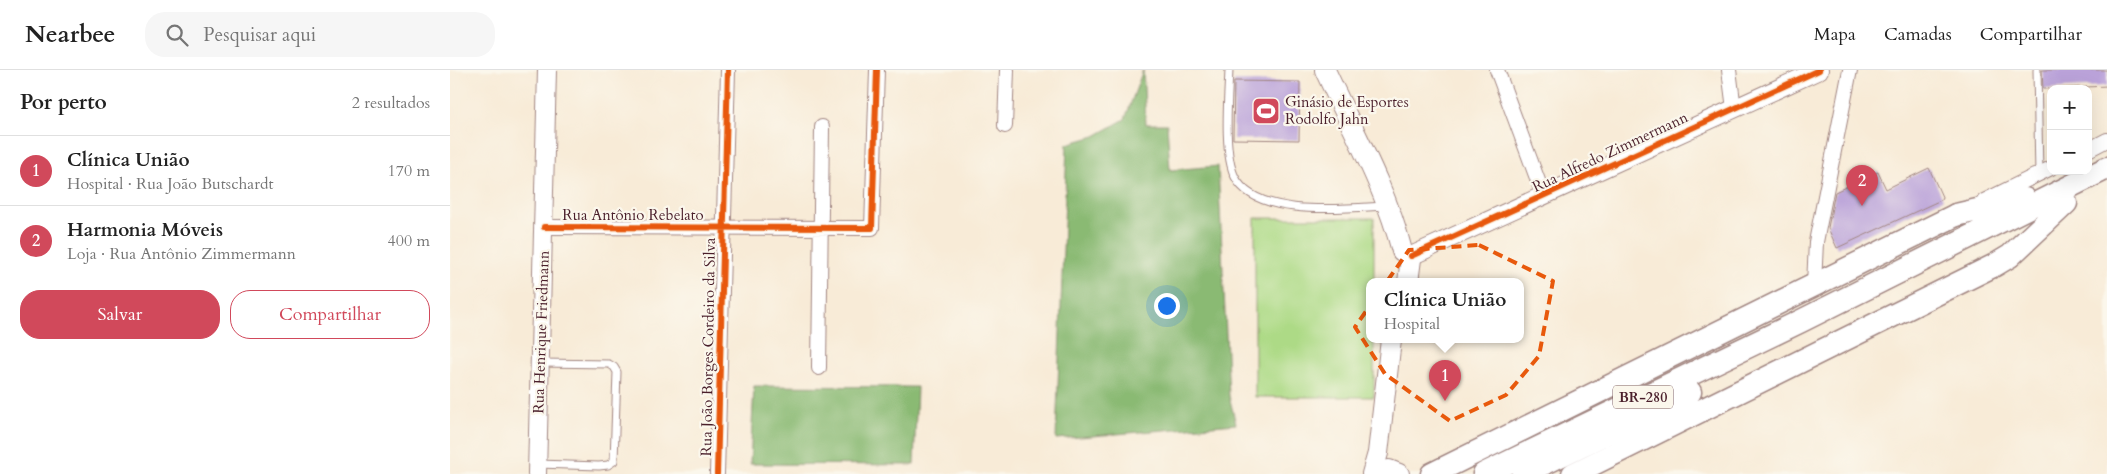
<!DOCTYPE html>
<html lang="pt">
<meta charset="utf-8">
<style>
body{margin:0;font-family:Cardo,serif;background:#f6f6f6;color:#222}
.controls{position:absolute;right:15px;top:15px;display:grid;overflow:hidden;border-radius:10px;box-shadow:0 5px 20px #0002}
.controls button{width:45px;height:45px;display:grid;place-items:center;padding:0;border:0;border-bottom:1px solid #e0e0e0;background:#fff;color:#222;font:25px sans-serif}
.you{position:absolute;left:716px;top:235px;width:18px;height:18px;margin:-12px;border:4px solid #fff;border-radius:50%;background:#1a73e8;box-shadow:0 0 0 8px #1a73e833}
.badge{display:grid;place-items:center;width:32px;height:32px;border-radius:50%;background:#d1495b;color:#fff;font-size:16px;font-weight:700}
.pin{position:absolute;translate:-50% -41px;filter:drop-shadow(0 1px 2px #0008)}
.pin::after{content:'';position:absolute;top:26px;width:18px;height:15px;background:inherit;clip-path:polygon(0 0,100% 0,50% 100%)}
.popup{position:absolute;left:916px;top:208px;width:158px;height:65px;box-sizing:border-box;display:grid;place-content:center;border-radius:10px;background:#fff;filter:drop-shadow(0 1px 4px #0005);font-size:16px;white-space:nowrap;color:#767676}
.popup b{font-size:19px;color:#222}
.popup::after{content:'';position:absolute;left:50%;top:100%;margin-left:-10px;border:10px solid transparent;border-top-color:#fff}
.list{margin:0;padding:0;list-style:none}
h2{display:flex;justify-content:space-between;align-items:center;height:65px;margin:0;padding:0 20px;font-size:21px}
h2 small{font-size:16px;font-weight:400;color:#767676}
.list li{display:grid;grid-template-columns:32px 1fr auto;gap:15px;align-items:center;box-sizing:border-box;height:70px;padding:0 20px;border-top:1px solid #e0e0e0}
.list b{display:block;font-size:19px;white-space:nowrap}
.list p{margin:0;font-size:16px;white-space:nowrap;color:#767676}
.list em{font-size:16px;font-style:normal;color:#767676}
.actions{display:flex;gap:10px;padding:15px 20px}
.actions a{flex:1;padding:11px 0;border:1px solid #d1495b;border-radius:20px;text-align:center;font-size:18px;color:#d1495b}
.actions .main{background:#d1495b;color:#fff}
.icon{flex:none;width:28px;height:28px;fill:none;stroke:currentColor;stroke-width:2;stroke-linecap:round;stroke-linejoin:round}
.map{position:relative;flex:none;width:1657px;height:404px;overflow:hidden}
header{display:flex;align-items:center;gap:30px;box-sizing:border-box;height:70px;padding:0 25px;background:#fff;border-bottom:1px solid #e0e0e0}
header strong{font-size:24px}
nav{display:flex;gap:28px;margin-inline-start:auto;font-size:18px}
.search{width:350px;height:45px;background:#f6f6f6;display:flex;align-items:center;gap:12px;box-sizing:border-box;padding:0 18px;border-radius:20px;color:#767676;font-size:19px}
main{display:flex}
aside{flex:1;background:#fff}
.map>svg:first-child{display:block}
.green{fill:#adda86;stroke:#7c7c58}
.forest{fill:#8aba73;stroke:#6a6c4f}
.building{fill:#baa2d9}
.lines{fill:none;stroke-linecap:round;stroke-linejoin:round}
.service-casing{stroke:#a18581;stroke-width:9}
.minor-casing{stroke:#a18581;stroke-width:16}
.tertiary-casing{stroke:#a18581;stroke-width:20}
.secondary-casing{stroke:#a18581;stroke-width:22}
.primary-casing{stroke:#a18581;stroke-width:25}
.trunk-casing{stroke:#a18581;stroke-width:25}
.service{stroke:#fff;stroke-width:7}
.minor{stroke:#fff;stroke-width:14}
.tertiary{stroke:#fff;stroke-width:18}
.secondary{stroke:#fff;stroke-width:20}
.primary{stroke:#fff;stroke-width:22}
.trunk{stroke:#fff;stroke-width:22}
.cycleway-casing{stroke:#fbf7ec;stroke-width:9}
.cycleway{stroke:#e8590c;stroke-width:6}
.marked{fill:none;stroke:#e8590c;stroke-width:4;stroke-dasharray:10 6;stroke-linejoin:round}
.labels{text-anchor:middle;dominant-baseline:central;stroke-width:4.5;stroke-linejoin:round;paint-order:stroke}
.shield{fill:#fbf7ec;stroke:#7f6065;stroke-width:1}
.shield-label{font-size:14px;font-weight:bold;fill:#4a1f2b}
.poi-label{font-size:15px;fill:#4a1f2b;stroke:#fbf7ec;text-anchor:start}
.street-label{font-size:15px;fill:#4a1f2b;stroke:#fbf7ec}
</style>
<header>
<strong>Nearbee</strong>
<div class="search"><svg class="icon" aria-label="search" viewBox="0 0 24 24"><circle cx="10" cy="10" r="6"/><path d="M15 15l6 6"/></svg>Pesquisar aqui</div>
<nav><a>Mapa</a><a>Camadas</a><a>Compartilhar</a></nav>
</header>
<main>
<aside>
<h2>Por perto<small>2 resultados</small></h2>
<ul class="list">
<li><span class="badge">1</span><div><b>Clínica União</b><p>Hospital · Rua João Butschardt</p></div><em>170 m</em></li>
<li><span class="badge">2</span><div><b>Harmonia Móveis</b><p>Loja · Rua Antônio Zimmermann</p></div><em>400 m</em></li>
</ul>
<div class="actions"><a class="main">Salvar</a><a>Compartilhar</a></div>
</aside>
<div class="map">
<svg width="1657" height="404" viewBox="0 0 1657 404">
<rect width="100%" height="100%" fill="#fbf7ec"/>
<filter id="ink" filterUnits="userSpaceOnUse"><feTurbulence type="fractalNoise" baseFrequency=".02" numOctaves="2"/><feDisplacementMap in="SourceGraphic" scale="10" xChannelSelector="R" yChannelSelector="G"/><feConvolveMatrix kernelMatrix="1 2 1 2 8 2 1 2 1" color-interpolation-filters="sRGB"/></filter>
<filter id="wash" filterUnits="userSpaceOnUse"><feTurbulence type="fractalNoise" baseFrequency=".0096" numOctaves="4" result="noise"/><feDisplacementMap in="SourceGraphic" scale="20" xChannelSelector="R" yChannelSelector="G"/><feGaussianBlur stdDeviation="1.12" result="paint"/><feColorMatrix in="noise" values="0 0 0 0 0 0 0 0 0 0 0 0 0 0 0 0 0 1.4 0 .05"/><feComposite in="paint" operator="in"/></filter>
<g filter="url(#wash)">
<rect width="100%" height="100%" fill="#f8ebd7"/>
<path class="green" d="M 805,148 L 924,148 L 924,212 L 920,212 L 920,270 L 924,270 L 924,327 L 805,327 Z"/>
<path class="forest" d="M 693,0 L 696,54 L 717,54 L 720,100 L 768,96 L 779,326 L 786,354 L 606,369 L 617,74 L 645,66 L 675,49 Z
M 304,316 L 467,317 L 464,395 L 300,394 Z"/>
<g id="blocks">
<path class="building" d="M 1592,0 L 1657,0 L 1657,16 L 1593,19 Z
M 784,11 L 850,12 L 849,70 L 783,69 Z
M 1479,98 L 1493,129 L 1387,178 L 1378,158 L 1385,122 L 1428,102 L 1436,119 Z"/>
</g>
</g>
<g filter="url(#ink)">
<use href="#blocks" fill-opacity="0" stroke="#a18581" stroke-width="1"/>
<g class="lines">
<defs>
<path id="service" d="M 779,0 C 778,28 773,83 785,107 C 806,149 897,138 936,136
M 1587,0 L 1589,104
M 88,394 L 149,396 L 158,395 L 164,391 L 167,302 L 164,297 L 159,294 L 91,293"/>
<path id="minor" d="M 1047,0 L 1094,127
M 1279,0 L 1284,39
M 555,56 L 557,0
M 1638,80 L 1657,70
M 1534,131 L 1601,98
M 94,157 L 422,158 L 427,0
M 1364,215 L 1366,172 L 1400,0
M 369,298 L 372,57
M 267,404 L 278,0"/>
<path id="tertiary" d="M 961,186 L 1369,0
M 87,404 L 97,0"/>
<path id="secondary" d="M 875,0 C 902,59 936,118 952,181
M 958,212 L 961,189
M 939,400 L 949,404
M 922,404 L 928,383 L 941,270"/>
<path id="primary" d="M 982,404 L 1506,145"/>
<path id="trunk" d="M 1506,145 L 1575,129
M 1034,404 L 1351,251 L 1657,98
M 1073,404 L 1240,322
M 1123,404 L 1545,195 L 1560,186 L 1616,133"/>
</defs>
<use href="#service" class="service-casing"/>
<use href="#minor" class="minor-casing"/>
<use href="#tertiary" class="tertiary-casing"/>
<use href="#secondary" class="secondary-casing"/>
<use href="#primary" class="primary-casing"/>
<use href="#trunk" class="trunk-casing"/>
<use href="#service" class="service"/>
<use href="#minor" class="minor"/>
<use href="#tertiary" class="tertiary"/>
<use href="#secondary" class="secondary"/>
<use href="#primary" class="primary"/>
<use href="#trunk" class="trunk"/>
<defs>
<path id="cycleway" d="M 94,157 L 422,158 L 427,0
M 961,186 L 1369,0
M 267,404 L 278,0"/>
</defs>
<use href="#cycleway" class="cycleway-casing"/>
<use href="#cycleway" class="cycleway"/>
</g>
</g>
<path class="marked" d="M 1029,175 L 1103,211 L 1089,286 L 1056,325 L 1000,351 L 935,304 L 905,257 L 959,180 Z"/>
<defs>
<symbol id="stadium-square" viewBox="-11 -11 22 22"><rect x="-9" y="-9" width="18" height="18" rx="4" fill="#d1495b" stroke="#fbf7ec"/><path d="M0-5a6.5 5 0 1 0 0 10a6.5 5 0 1 0 0-10ZM-3.5-1.8h7v3.6h-7Z" fill="#fff"/></symbol>
</defs>
<g fill-rule="evenodd">
<use href="#stadium-square" x="800" y="25" width="32" height="32"/>
</g>
<g class="labels">
<rect class="shield" x="1163" y="315.5" width="60" height="23" rx="4"/>
<g class="shield-label">
<text x="1193" y="327">BR-280</text>
</g>
<g class="poi-label">
<text x="835" y="32">Ginásio de Esportes<tspan x="835" dy="17">Rodolfo Jahn</tspan></text>
</g>
<g class="street-label">
<text transform="translate(1160 82) rotate(-25)">Rua Alfredo Zimmermann</text>
<text x="183" y="145">Rua Antônio Rebelato</text>
<text transform="translate(91 262) rotate(-88)">Rua Henrique Friedmann</text>
<text transform="translate(258 277) rotate(-89)">Rua João Borges Cordeiro da Silva</text>
</g>
</g>
</svg>
<div class="controls">
<button>+</button>
<button>−</button>
</div>
<div class="you"></div>
<div class="pin badge" style="left:995px;top:331px">1</div>
<div class="popup"><b>Clínica União</b>Hospital</div>
<div class="pin badge" style="left:1412px;top:136px">2</div>
</div>
</main>
